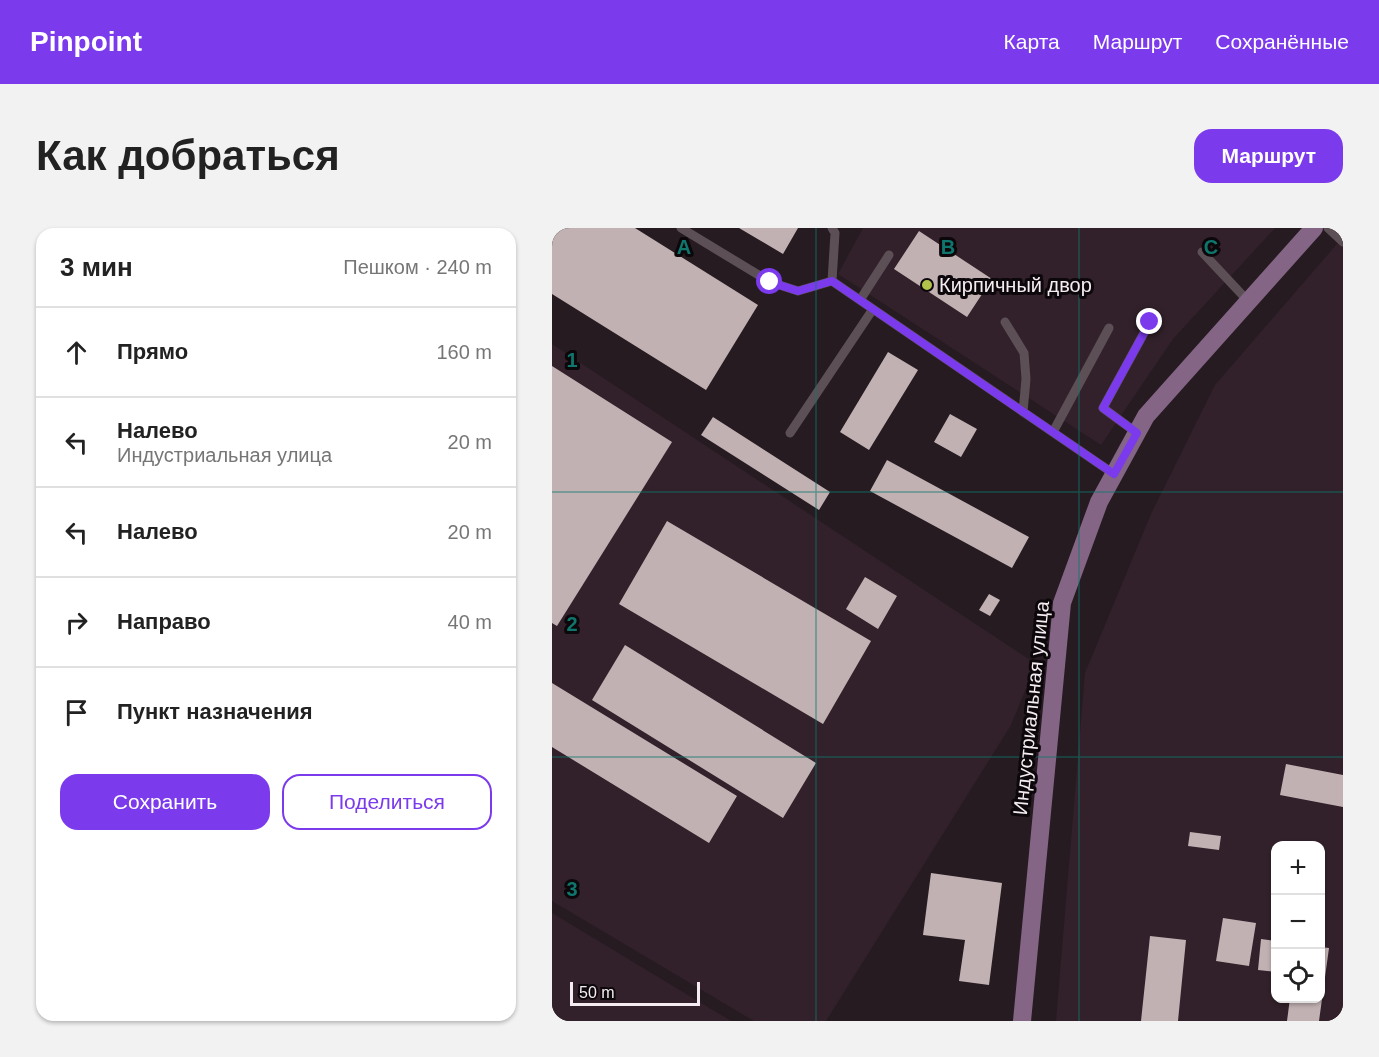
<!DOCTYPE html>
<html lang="ru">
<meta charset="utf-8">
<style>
body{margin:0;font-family:Helvetica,sans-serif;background:#f2f2f2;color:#222}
.controls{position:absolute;right:18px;bottom:18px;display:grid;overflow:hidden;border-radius:12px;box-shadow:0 2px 4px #0004}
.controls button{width:54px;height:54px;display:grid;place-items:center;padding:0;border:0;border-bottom:2px solid #e0e0e0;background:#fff;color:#222;font:30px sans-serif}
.scale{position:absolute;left:18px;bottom:15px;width:130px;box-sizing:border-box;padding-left:6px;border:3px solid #f4ecf0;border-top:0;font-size:16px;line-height:21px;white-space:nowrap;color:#f4ecf0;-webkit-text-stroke:4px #0c070a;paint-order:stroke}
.stop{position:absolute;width:18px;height:18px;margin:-14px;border:4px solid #7c3aed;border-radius:50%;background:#fff}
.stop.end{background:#7c3aed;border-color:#fff;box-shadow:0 2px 6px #0008}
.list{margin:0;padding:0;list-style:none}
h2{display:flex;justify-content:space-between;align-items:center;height:78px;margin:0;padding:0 24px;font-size:26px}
h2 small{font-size:20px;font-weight:400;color:#767676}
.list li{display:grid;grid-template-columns:39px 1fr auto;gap:18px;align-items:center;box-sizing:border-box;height:90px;padding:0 24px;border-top:2px solid #e0e0e0}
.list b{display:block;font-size:22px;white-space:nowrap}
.list p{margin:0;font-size:20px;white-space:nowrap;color:#767676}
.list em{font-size:20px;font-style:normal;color:#767676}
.actions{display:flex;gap:12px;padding:18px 24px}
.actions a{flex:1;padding:14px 0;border:2px solid #7c3aed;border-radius:18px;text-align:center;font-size:21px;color:#7c3aed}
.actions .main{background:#7c3aed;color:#fff}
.icon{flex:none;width:33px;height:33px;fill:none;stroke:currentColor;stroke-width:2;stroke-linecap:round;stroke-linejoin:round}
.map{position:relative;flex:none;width:791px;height:793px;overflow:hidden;border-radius:18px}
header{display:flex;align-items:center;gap:36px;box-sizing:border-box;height:84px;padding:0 30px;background:#7c3aed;color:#fff}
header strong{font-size:28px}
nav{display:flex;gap:33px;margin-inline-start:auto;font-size:21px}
.intro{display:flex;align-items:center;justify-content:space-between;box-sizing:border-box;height:144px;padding:0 36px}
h1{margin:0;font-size:42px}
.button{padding:15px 27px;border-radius:18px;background:#7c3aed;color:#fff;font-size:21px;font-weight:700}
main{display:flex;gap:36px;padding:0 36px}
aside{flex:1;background:#fff;border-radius:18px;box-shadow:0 2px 4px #0004}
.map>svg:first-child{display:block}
.built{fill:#32212a;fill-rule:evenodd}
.building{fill:#c2b1b3}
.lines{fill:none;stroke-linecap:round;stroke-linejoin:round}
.lane{stroke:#5c4f56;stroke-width:9}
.secondary{stroke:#846586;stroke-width:18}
.route{stroke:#7c3aed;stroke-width:8}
.grid{fill:none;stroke:#0f766e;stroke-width:1.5;stroke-opacity:0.55}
.poi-dot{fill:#b3c24b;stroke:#0c070a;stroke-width:2}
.labels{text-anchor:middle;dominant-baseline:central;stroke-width:6;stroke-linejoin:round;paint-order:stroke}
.poi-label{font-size:20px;fill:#f4ecf0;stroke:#0c070a;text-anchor:start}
.street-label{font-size:20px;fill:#f4ecf0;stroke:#0c070a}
.grid-label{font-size:20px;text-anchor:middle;font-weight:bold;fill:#0f766e;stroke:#0c070a;stroke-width:6;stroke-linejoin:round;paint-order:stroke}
</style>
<header>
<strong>Pinpoint</strong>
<nav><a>Карта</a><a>Маршрут</a><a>Сохранённые</a></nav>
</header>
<div class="intro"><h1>Как добраться</h1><a class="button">Маршрут</a></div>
<main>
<aside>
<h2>3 мин<small>Пешком · 240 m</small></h2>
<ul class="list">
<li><svg class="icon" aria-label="ahead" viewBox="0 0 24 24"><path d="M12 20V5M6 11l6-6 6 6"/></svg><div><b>Прямо</b></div><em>160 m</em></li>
<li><svg class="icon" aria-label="left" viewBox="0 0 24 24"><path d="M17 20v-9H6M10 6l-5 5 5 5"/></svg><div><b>Налево</b><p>Индустриальная улица</p></div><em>20 m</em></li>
<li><svg class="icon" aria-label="left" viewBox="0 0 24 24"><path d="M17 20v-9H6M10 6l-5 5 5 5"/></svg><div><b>Налево</b></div><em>20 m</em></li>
<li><svg class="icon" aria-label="right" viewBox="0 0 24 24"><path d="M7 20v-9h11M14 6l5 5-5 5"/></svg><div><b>Направо</b></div><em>40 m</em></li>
<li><svg class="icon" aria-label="arrive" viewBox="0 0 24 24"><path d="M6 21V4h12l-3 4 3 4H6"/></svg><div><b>Пункт назначения</b></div></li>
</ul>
<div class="actions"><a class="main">Сохранить</a><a>Поделиться</a></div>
</aside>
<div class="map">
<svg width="791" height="793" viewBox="0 0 791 793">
<rect width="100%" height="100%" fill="#261b21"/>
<path class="built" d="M 311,0 L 723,0 L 621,111 L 549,217 L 286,46 Z
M 791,9 L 791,793 L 504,793 L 533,445 L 599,286 L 663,157 ZM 724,618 L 768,618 L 768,770 L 724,770 Z
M 0,116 L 484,436 L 459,497 L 274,793 L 202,793 L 0,673 Z
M 0,685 L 179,793 L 0,793 Z"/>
<path class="building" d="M 0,0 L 83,0 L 206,77 L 154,162 L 0,66 Z
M 187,0 L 246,0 L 231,26 Z
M 367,3 L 440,51 L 415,89 L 342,41 Z
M 336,124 L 366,142 L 317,222 L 288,204 Z
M 0,138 L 120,214 L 5,398 L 0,395 Z
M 398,186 L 425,201 L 409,229 L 382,214 Z
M 161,189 L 278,264 L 267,282 L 149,207 Z
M 335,232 L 477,309 L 460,340 L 318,263 Z
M 115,293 L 319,413 L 271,496 L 67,376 Z
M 313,349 L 345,368 L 326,401 L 294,381 Z
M 437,366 L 448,372 L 438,388 L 427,382 Z
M 73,417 L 264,535 L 231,590 L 40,472 Z
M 0,455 L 185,568 L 157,615 L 0,519 Z
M 734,536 L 791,547 L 791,579 L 728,567 Z
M 638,604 L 669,608 L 667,622 L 636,618 Z
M 379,645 L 450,655 L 437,757 L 407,753 L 413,712 L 371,707 Z
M 671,690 L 704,695 L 697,738 L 664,733 Z
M 598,708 L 634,712 L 626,793 L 589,793 Z
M 709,711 L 724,713 L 724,744 L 706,742 Z
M 768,719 L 777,720 L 767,793 L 735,793 L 738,770 L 768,770 Z"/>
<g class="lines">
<path class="lane" d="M 129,0 L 218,54 L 246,63 L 280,53
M 280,0 L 283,5 L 280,53 L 562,246
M 776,0 L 791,14
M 650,24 L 696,73
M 308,72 L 337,27
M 453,94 L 472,125 L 474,151 L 471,184
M 501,204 L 557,100
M 238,205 L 321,81
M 585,205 L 551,180 L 598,94"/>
<path class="secondary" d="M 470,793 L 510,375 L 547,274 L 594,188 L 762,0"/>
</g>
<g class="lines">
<path class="route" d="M 218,54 L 246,63 L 280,53 L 562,246 L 585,205 L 551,180 L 598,94"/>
</g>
<path class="grid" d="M 264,0 L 264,793M 527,0 L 527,793M 0,264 L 791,264M 0,529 L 791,529"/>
<circle class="poi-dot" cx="375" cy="57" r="6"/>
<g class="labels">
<g class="poi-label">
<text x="387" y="57">Кирпичный двор</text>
</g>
<g class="street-label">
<text transform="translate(479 480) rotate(-84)">Индустриальная улица</text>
</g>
</g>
<g class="grid-label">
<text x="132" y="26">A</text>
<text x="396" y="26">B</text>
<text x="659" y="26">C</text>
<text x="20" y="139">1</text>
<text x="20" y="403">2</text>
<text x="20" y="668">3</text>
</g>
</svg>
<div class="controls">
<button>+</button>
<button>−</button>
<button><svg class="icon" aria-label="locate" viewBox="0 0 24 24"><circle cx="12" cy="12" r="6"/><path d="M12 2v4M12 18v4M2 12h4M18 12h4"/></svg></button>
</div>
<div class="scale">50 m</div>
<div class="stop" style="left:218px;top:54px"></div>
<div class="stop end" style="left:598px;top:94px"></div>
</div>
</main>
